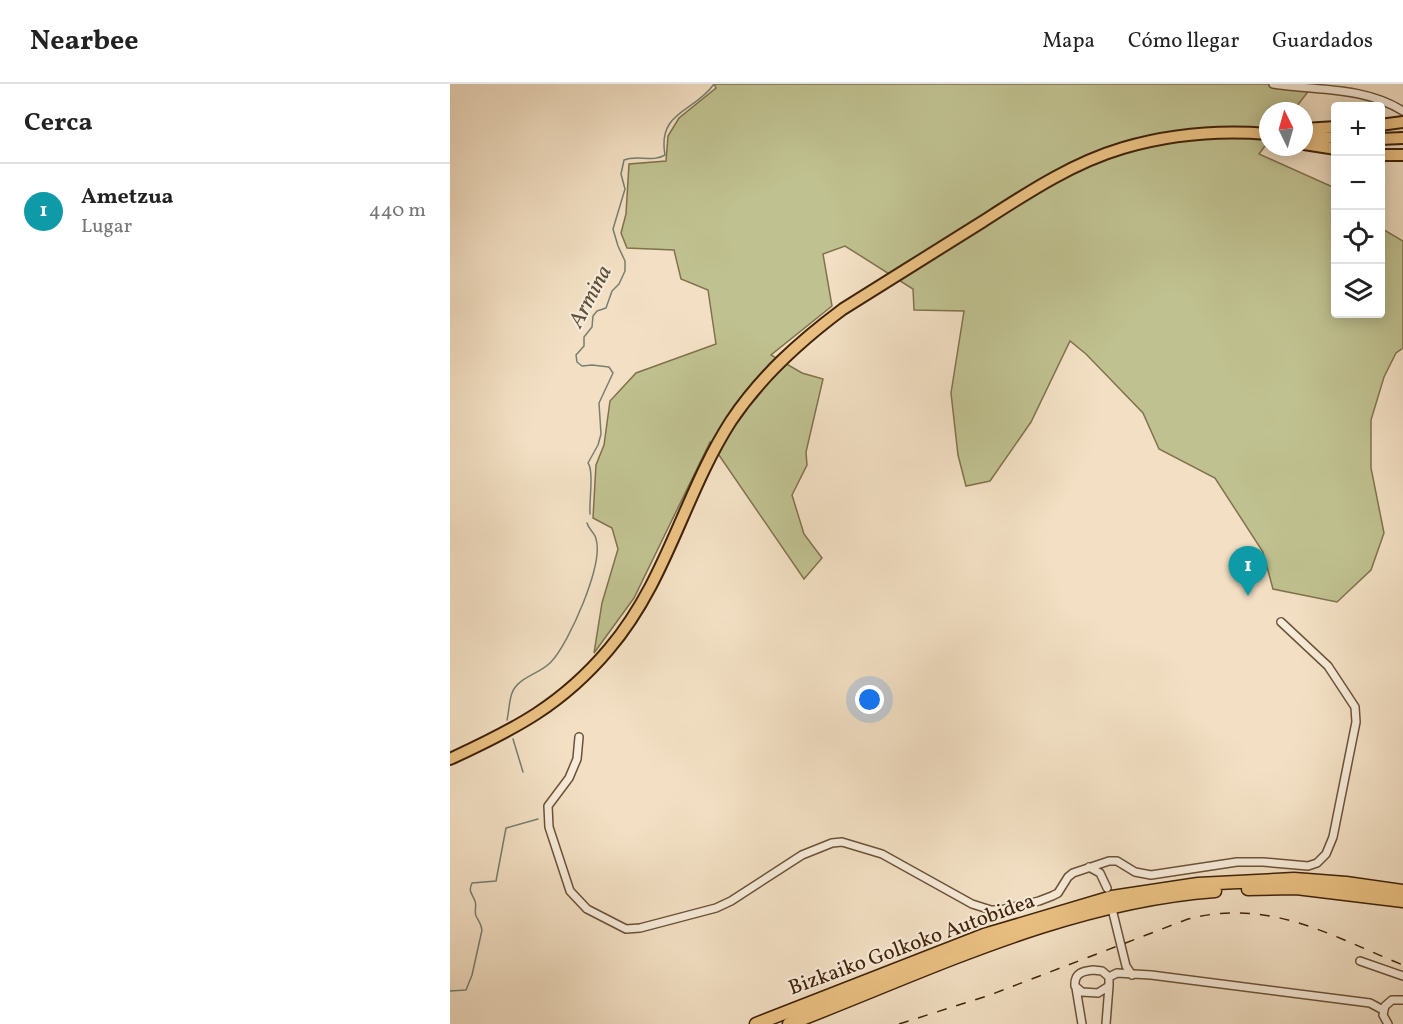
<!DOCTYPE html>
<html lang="es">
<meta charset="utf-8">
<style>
body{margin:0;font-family:Vollkorn,serif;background:#f6f6f6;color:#222}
.controls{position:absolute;right:18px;top:18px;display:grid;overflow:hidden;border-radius:6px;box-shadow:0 3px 15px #0003}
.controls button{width:54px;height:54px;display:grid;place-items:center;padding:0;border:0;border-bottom:2px solid #e0e0e0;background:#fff;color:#222;font:30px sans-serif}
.compass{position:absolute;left:809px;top:18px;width:54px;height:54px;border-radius:50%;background:#fff;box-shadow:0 3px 15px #0003;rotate:355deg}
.you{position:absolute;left:420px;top:616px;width:21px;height:21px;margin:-15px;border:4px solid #fff;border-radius:50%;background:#1a73e8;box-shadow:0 0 0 9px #1a73e833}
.badge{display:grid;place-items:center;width:39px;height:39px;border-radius:50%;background:#8f2418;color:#fff;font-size:20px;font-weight:700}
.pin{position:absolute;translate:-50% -50px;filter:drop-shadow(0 2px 3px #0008)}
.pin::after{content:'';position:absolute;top:32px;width:21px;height:18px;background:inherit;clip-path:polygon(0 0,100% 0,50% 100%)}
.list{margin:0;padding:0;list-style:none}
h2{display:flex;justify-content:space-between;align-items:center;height:78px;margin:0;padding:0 24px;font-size:26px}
h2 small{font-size:20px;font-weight:400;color:#767676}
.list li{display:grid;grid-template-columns:39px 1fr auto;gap:18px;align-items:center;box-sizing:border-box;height:96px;padding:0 24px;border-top:2px solid #e0e0e0}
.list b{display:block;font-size:22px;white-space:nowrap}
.list p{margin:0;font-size:20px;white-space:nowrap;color:#767676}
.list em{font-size:20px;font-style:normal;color:#767676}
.icon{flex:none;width:33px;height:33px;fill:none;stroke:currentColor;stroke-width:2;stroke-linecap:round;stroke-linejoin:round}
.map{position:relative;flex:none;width:953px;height:940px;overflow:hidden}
header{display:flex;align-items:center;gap:36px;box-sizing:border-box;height:84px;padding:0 30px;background:#fff;border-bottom:2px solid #e0e0e0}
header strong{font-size:28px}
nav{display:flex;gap:33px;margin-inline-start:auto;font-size:21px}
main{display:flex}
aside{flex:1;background:#fff}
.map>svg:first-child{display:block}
.green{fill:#c0c190;stroke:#80724c;stroke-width:1.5}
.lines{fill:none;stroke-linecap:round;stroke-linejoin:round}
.stream{stroke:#767f71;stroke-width:1.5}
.minor-casing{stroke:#6c5238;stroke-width:10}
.primary-casing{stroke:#3f2209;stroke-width:14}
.motorway-casing{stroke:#3f2209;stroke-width:15}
.minor{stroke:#f7ebd9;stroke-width:7}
.primary{stroke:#eac082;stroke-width:10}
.motorway{stroke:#eac082;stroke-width:12}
.rail{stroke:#3f2209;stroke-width:1.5;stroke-dasharray:10 10;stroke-linecap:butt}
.labels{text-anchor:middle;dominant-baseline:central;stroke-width:4.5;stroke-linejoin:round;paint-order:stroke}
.street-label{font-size:21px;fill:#3f2209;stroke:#f7ebd9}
.water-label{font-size:22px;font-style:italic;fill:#5b503d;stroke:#f7ebd9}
</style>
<header>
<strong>Nearbee</strong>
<nav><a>Mapa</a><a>Cómo llegar</a><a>Guardados</a></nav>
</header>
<main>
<aside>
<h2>Cerca<small></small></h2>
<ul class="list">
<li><span class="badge" style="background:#0f9aa8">1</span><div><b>Ametzua</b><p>Lugar</p></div><em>440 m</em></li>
</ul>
</aside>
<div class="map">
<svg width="953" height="940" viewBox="0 0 953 940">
<rect width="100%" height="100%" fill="#f3e0c4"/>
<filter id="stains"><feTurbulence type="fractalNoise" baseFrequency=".00333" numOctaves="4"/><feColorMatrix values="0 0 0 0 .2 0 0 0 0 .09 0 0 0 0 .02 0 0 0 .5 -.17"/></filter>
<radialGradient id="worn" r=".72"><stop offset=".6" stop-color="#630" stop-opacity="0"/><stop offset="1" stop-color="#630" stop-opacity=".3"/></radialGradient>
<path class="green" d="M 264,0 L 864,0 L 843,27 L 818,27 L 818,58 L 809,70 L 885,104 L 886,230 L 930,230 L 931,144 L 953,157 L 953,264 L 946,269 L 934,293 L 921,336 L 921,384 L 934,449 L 921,486 L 887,518 L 823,505 L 813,468 L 765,394 L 709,365 L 693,329 L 636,270 L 620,257 L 581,338 L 540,397 L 516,402 L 508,371 L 501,309 L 514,227 L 464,226 L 463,205 L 395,162 L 373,170 L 382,222 L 321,271 L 352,289 L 373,295 L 356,368 L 357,381 L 342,411 L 354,450 L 372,474 L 354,495 L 260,358 L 184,514 L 144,569 L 152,519 L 168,465 L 162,444 L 143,434 L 146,381 L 154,361 L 160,317 L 186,289 L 266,260 L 258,206 L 231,195 L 224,166 L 177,164 L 171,149 L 176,130 L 179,80 L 216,77 L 218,52 L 229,34 L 266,4 Z"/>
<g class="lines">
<path class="stream" d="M 140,430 C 139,417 144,387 138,379 L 148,361 L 151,350 L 149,319 L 163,289 L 159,283 L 142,281 L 132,282 L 127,278 L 126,271 L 134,262 L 134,253 L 142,243 L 143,232 L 147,227 L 156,224 L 162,207 L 169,200 L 175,187 L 175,177 L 168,162 L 163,145 L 175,105 L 171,90 L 174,76 C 188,70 202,79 215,71 C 207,27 245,28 264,0
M 57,636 C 59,628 59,617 62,609 C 68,593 90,590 101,578 C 119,559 154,480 146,455 C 145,449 139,446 137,439
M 63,655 L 73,688
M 0,907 L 16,906 L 22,891 L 32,846 C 31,839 29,838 26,832 C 24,827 27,822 25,817 C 22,809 18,808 22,799 L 46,797 L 56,744 L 88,735"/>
<defs>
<path id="minor" d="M 823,0 C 867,7 913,2 953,27
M 129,653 L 127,675 L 119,694 L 98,722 L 99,743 L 120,807 L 137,825 L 176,845 L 190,844 L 266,824 L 281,817 L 352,771 L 382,759 L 392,758 L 432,770 L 522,820 L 541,826 L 550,826 L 589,817 L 602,812 L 608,809 L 618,793 L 623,789 L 659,777 L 667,777 L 685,788 L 701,791 L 787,778 L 813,778 L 858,782 L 867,779 L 876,770 L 883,753 L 906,638 L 905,623 L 878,582 L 831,538
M 639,783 L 650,789 L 657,804
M 663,829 L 676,882 L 682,891
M 910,877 L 953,892
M 643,886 L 652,887 L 659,893 L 659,902 L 648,909 L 632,908 L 625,902 C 624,889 633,887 643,886 Z
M 659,893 L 667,889 L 701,891 L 920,919 L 933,926
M 626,904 L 632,940
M 656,940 L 659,902
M 938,940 L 933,931 L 935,922 L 942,916 L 953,916"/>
<path id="primary" d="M 930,41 L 953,38
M 854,45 L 886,43
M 854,52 L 886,54
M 930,55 L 953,54
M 854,60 L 886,65
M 930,71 L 953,71
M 0,675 C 65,645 112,621 159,565 C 217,497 234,410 281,337 C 311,292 350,257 393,225 C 439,196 486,167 532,138 C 577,109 622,79 673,64 C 721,50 769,46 818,50"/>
<path id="motorway" d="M 798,805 L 846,804 L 953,817
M 306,940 L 534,851 L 662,813 L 748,800 L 844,795 L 896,799 L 953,807
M 339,940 C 477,887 615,818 765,807"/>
</defs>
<use href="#minor" class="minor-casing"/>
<use href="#primary" class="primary-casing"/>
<use href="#motorway" class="motorway-casing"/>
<use href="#minor" class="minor"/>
<use href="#primary" class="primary"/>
<use href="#motorway" class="motorway"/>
<path class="rail" d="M 449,940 L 540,911 L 738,835 C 820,814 879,851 953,881"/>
</g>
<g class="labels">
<g class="street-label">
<text transform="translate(462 861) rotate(-20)">Bizkaiko Golkoko Autobidea</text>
</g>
<g class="water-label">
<text transform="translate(141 213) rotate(-62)">Armina</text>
</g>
</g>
<rect width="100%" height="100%" filter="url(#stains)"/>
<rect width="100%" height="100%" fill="url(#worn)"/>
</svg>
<div class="controls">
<button>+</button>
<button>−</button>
<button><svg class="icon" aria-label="locate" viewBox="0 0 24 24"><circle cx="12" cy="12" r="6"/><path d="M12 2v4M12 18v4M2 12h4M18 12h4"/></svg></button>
<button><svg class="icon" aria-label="layers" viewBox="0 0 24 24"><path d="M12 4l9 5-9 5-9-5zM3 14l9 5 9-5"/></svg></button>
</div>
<svg class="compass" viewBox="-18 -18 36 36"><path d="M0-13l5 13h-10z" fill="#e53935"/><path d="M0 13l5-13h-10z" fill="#767676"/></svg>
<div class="you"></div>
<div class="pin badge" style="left:798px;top:512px;background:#0f9aa8">1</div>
</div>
</main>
